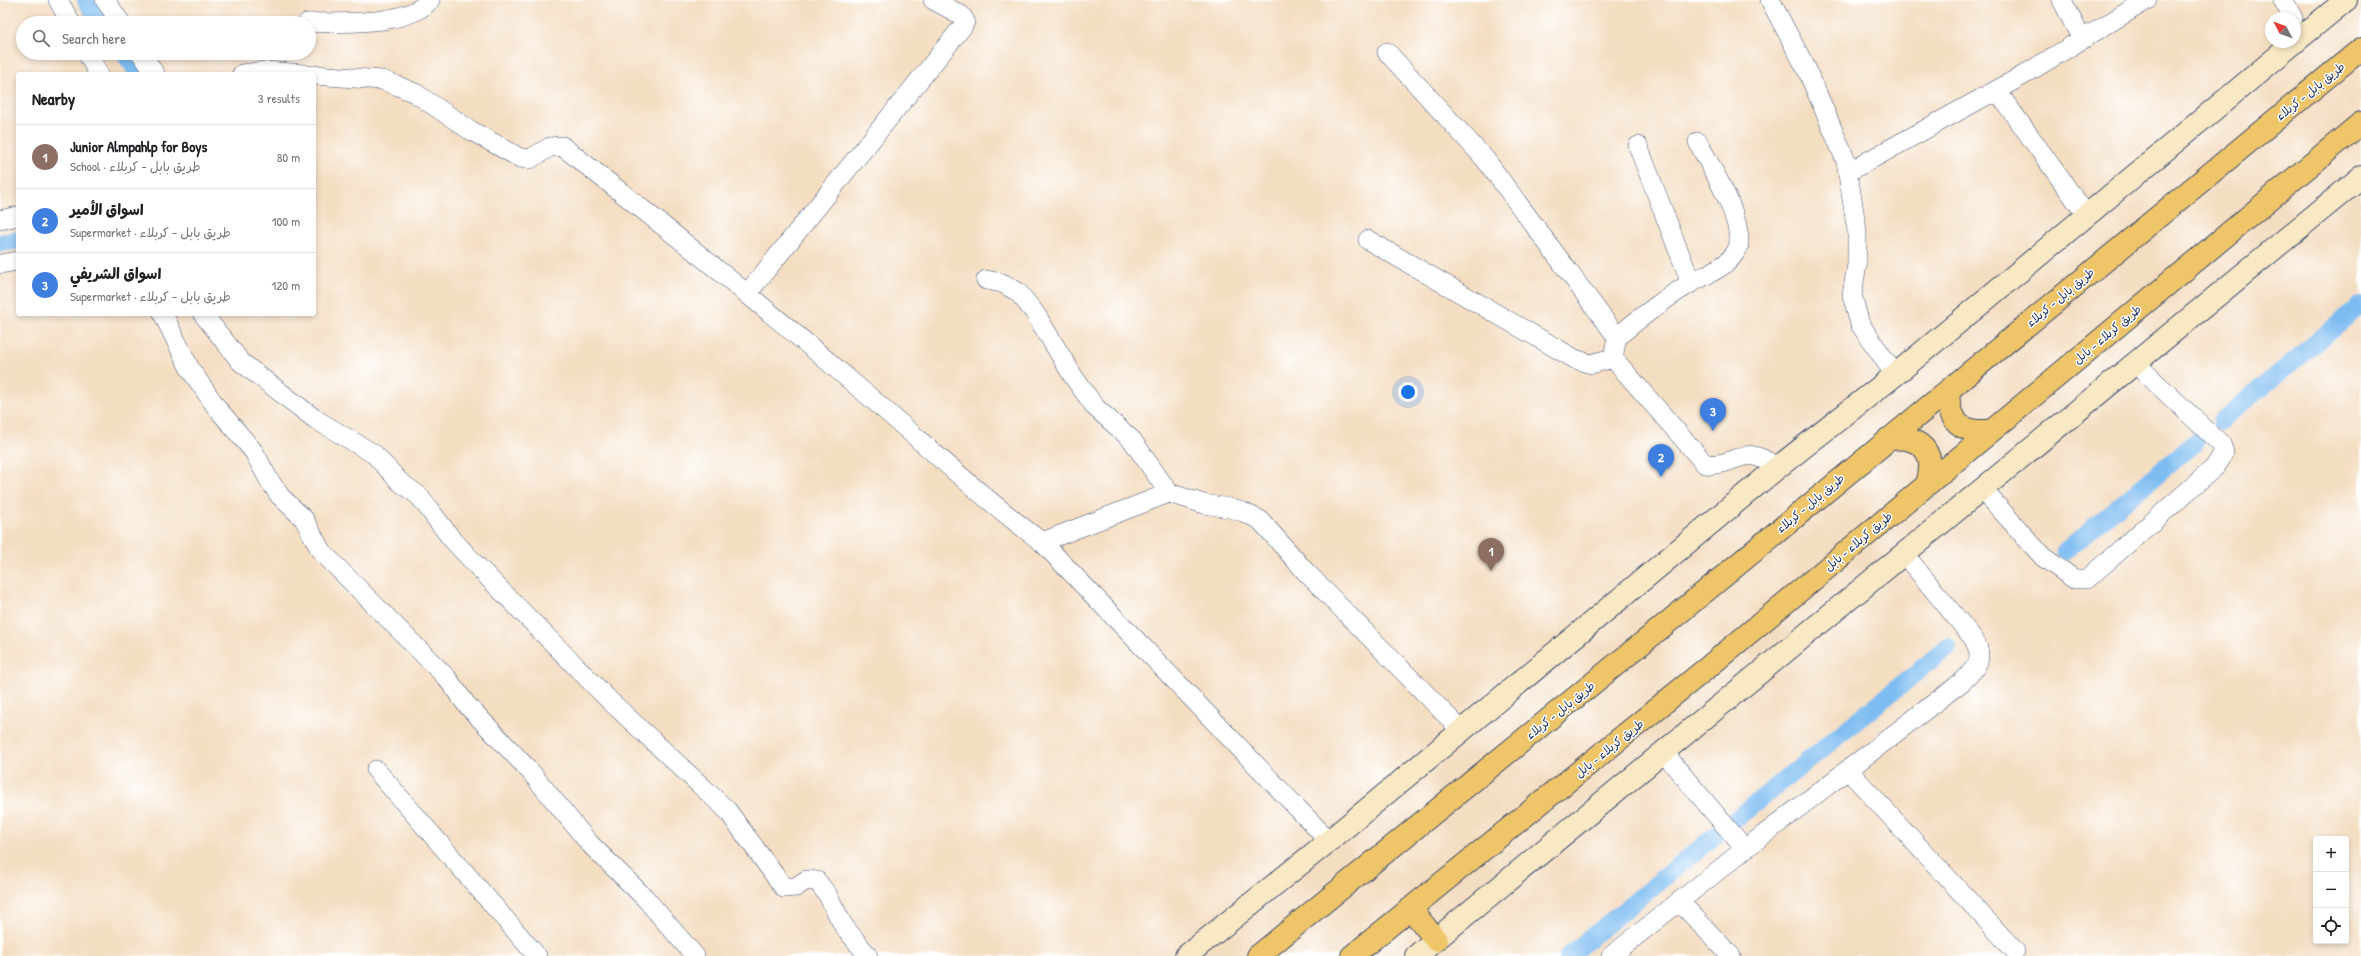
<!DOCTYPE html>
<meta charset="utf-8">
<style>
body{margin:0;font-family:"Patrick Hand","Playpen Sans Arabic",sans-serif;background:#f6f6f6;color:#202124}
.controls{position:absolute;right:12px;bottom:12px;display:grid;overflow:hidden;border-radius:4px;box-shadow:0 2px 6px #0003}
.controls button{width:36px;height:36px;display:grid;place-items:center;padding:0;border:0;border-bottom:1px solid #e0e0e0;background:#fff;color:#202124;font:20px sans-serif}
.compass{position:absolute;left:2265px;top:12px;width:36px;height:36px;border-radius:50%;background:#fff;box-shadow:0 2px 6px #0003;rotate:311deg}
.you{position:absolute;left:1408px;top:392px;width:14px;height:14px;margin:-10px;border:3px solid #fff;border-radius:50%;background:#1a73e8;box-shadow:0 0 0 6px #1a73e833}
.badge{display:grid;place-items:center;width:26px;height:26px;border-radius:50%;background:#b45309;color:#fff;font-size:13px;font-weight:700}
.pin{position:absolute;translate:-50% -33px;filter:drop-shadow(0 1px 2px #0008)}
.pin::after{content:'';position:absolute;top:21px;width:14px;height:12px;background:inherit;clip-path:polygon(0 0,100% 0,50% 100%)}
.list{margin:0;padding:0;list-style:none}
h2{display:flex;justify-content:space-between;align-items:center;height:52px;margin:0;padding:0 16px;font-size:17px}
h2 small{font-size:13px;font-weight:400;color:#757577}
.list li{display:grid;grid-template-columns:26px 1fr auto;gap:12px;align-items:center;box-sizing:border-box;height:64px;padding:0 16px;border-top:1px solid #e0e0e0}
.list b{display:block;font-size:15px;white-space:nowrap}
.list p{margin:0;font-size:13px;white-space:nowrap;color:#757577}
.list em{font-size:13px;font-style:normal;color:#757577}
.icon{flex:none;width:22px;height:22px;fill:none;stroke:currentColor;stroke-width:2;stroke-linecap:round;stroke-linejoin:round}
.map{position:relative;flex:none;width:2361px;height:956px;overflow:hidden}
.search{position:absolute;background:#fff;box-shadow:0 2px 6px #0003;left:16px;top:16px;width:300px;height:44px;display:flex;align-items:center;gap:10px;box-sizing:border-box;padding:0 14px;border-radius:22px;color:#757577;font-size:15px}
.panel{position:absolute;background:#fff;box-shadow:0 2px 6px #0003;left:16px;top:72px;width:300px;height:244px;border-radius:4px}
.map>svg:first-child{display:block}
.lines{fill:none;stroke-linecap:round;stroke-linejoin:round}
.canal{stroke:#7dbcf1;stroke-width:18}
.minor-casing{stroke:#3c496d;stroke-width:20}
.secondary-casing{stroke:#3c496d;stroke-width:24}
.trunk-casing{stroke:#3c496d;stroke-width:24}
.minor{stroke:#fff;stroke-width:19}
.secondary{stroke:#f8e8c3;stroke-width:22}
.trunk{stroke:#eec569;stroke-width:22}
.labels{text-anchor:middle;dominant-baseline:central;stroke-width:3;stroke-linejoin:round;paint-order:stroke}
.street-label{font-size:12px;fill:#1b2f5e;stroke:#fff}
</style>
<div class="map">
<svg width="2361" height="956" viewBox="0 0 2361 956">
<rect width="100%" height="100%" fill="#fff"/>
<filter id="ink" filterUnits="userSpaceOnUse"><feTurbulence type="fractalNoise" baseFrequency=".025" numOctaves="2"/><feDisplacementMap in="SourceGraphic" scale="8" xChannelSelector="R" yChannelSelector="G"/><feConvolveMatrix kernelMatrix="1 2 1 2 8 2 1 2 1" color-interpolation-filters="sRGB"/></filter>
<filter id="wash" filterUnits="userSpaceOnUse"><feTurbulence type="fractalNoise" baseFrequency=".012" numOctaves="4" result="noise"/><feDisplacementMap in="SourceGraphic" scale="16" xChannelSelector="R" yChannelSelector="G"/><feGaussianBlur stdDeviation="0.9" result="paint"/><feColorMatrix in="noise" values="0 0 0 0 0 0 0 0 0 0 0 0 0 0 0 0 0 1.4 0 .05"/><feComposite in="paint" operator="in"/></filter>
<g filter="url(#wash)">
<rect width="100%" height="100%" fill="#f4dec2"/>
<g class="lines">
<path class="canal" d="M 86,0 L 101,23
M 124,53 L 139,74
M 0,243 L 18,240
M 2221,421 L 2361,305
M 2065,551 L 2197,441
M 1737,818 L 1948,647
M 1568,956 L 1717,834"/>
</g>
</g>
<g filter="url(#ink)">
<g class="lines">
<defs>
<path id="minor" d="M 58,0 L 71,23
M 105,0 L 121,23
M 1770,0 L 1808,72 L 1846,161 L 1857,231 L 1857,264 L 1852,295 L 1860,324 L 1895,375
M 2062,0 L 2082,40
M 2283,0 L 2293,18
M 307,23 C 340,22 407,27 430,0
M 1387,52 L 1485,159 L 1617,337 L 1613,358
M 87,53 L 99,74
M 141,53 L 155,74
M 242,74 L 266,71 L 304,74
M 314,75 L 382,80 L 398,86 L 415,93 L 470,130 L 520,158 L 530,159 L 550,147 L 562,146 C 665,226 766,308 865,393 C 924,443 980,496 1042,542 L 1329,841
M 1989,94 L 2000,95 L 2087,216
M 1638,146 L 1691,283
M 1848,172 L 2022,76 L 2147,0
M 0,220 L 18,216
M 1368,240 L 1575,359 L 1591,364 L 1613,358
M 0,264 L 18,261
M 986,280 L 1002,283 L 1018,292 L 1035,313 L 1073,376 L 1095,407 L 1132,440 L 1169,493
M 747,294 L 963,26 L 965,21 L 961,15 L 933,0
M 163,314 L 190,369 L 217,408 L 254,452 L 269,480 L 280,496 L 304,519 L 321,551 L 447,678 L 466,704 L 529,770 L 590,844 L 645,898 L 695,956
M 203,314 L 241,362 L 315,419 L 374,454 L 400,482 L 419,496 L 451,538 L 478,567 L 609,700 L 727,810 L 784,888 L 796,887 L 806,880 L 817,881 L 827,894 L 843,925 L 868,956
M 1617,337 C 1641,317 1665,298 1691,283 C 1703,276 1715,272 1726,263 C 1730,260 1739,249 1739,244 C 1740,212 1712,170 1698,142
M 1613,358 L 1705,464 C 1739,468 1741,440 1777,468
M 1983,490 L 2043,557 L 2074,579 L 2087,579 L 2214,468 L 2224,452 L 2221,444 L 2135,363
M 1042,542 L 1169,493 L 1204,504 L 1229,508 L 1243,512 L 1260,520 L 1306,572 L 1462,731
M 1663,752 L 1745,849
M 376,770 L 537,956
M 1848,770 L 2015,951
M 1679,901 L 1731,956
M 1611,956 L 1745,849 L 1963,681 C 1978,666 1985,658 1973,638 L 1904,554"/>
<path id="secondary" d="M 2295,42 L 2346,0
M 1186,956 L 1329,841 L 1777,468 L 1895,375 L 2295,42
M 1416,956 L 2361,177"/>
<path id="trunk" d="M 1949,390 C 1946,421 1962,435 1992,430
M 1888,439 C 1921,435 1937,452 1927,484
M 1411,909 L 1436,940
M 1258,956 L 1667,623 L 2361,49
M 1352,956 L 1707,668 L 2361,123"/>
</defs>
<use href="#minor" class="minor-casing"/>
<use href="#secondary" class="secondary-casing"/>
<use href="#trunk" class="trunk-casing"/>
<use href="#minor" class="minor"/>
<use href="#secondary" class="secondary"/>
<use href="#trunk" class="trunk"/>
</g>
</g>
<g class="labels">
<g class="street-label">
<text transform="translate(2310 91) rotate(-39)">طريق بابل - كربلاء</text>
<text transform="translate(2060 297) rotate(-40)">طريق بابل - كربلاء</text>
<text transform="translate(2107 334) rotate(-40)">طريق كربلاء - بابل</text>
<text transform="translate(1810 503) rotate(-40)">طريق بابل - كربلاء</text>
<text transform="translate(1858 541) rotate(-40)">طريق كربلاء - بابل</text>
<text transform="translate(1560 710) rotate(-39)">طريق بابل - كربلاء</text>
<text transform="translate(1609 748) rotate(-39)">طريق كربلاء - بابل</text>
</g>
</g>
</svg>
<div class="controls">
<button>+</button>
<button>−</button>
<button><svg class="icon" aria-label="locate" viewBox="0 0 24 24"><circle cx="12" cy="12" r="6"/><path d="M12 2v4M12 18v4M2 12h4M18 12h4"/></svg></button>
</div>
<svg class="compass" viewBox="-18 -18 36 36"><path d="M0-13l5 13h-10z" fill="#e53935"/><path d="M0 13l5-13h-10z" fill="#757577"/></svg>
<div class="you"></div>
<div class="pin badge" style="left:1491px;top:571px;background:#8d6e63">1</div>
<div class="pin badge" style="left:1661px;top:477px;background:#3f7fe0">2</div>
<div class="pin badge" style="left:1713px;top:431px;background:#3f7fe0">3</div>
<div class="search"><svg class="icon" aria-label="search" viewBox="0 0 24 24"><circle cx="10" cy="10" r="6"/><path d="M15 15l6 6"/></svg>Search here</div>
<section class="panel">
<h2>Nearby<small>3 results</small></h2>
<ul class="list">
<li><span class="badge" style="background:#8d6e63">1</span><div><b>Junior Almpahlp for Boys</b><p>School · طريق بابل - كربلاء</p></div><em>80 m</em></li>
<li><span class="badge" style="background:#3f7fe0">2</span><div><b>اسواق الأمير</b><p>Supermarket · طريق بابل - كربلاء</p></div><em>100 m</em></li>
<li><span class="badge" style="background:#3f7fe0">3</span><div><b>اسواق الشريفي</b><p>Supermarket · طريق بابل - كربلاء</p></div><em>120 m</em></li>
</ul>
</section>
</div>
